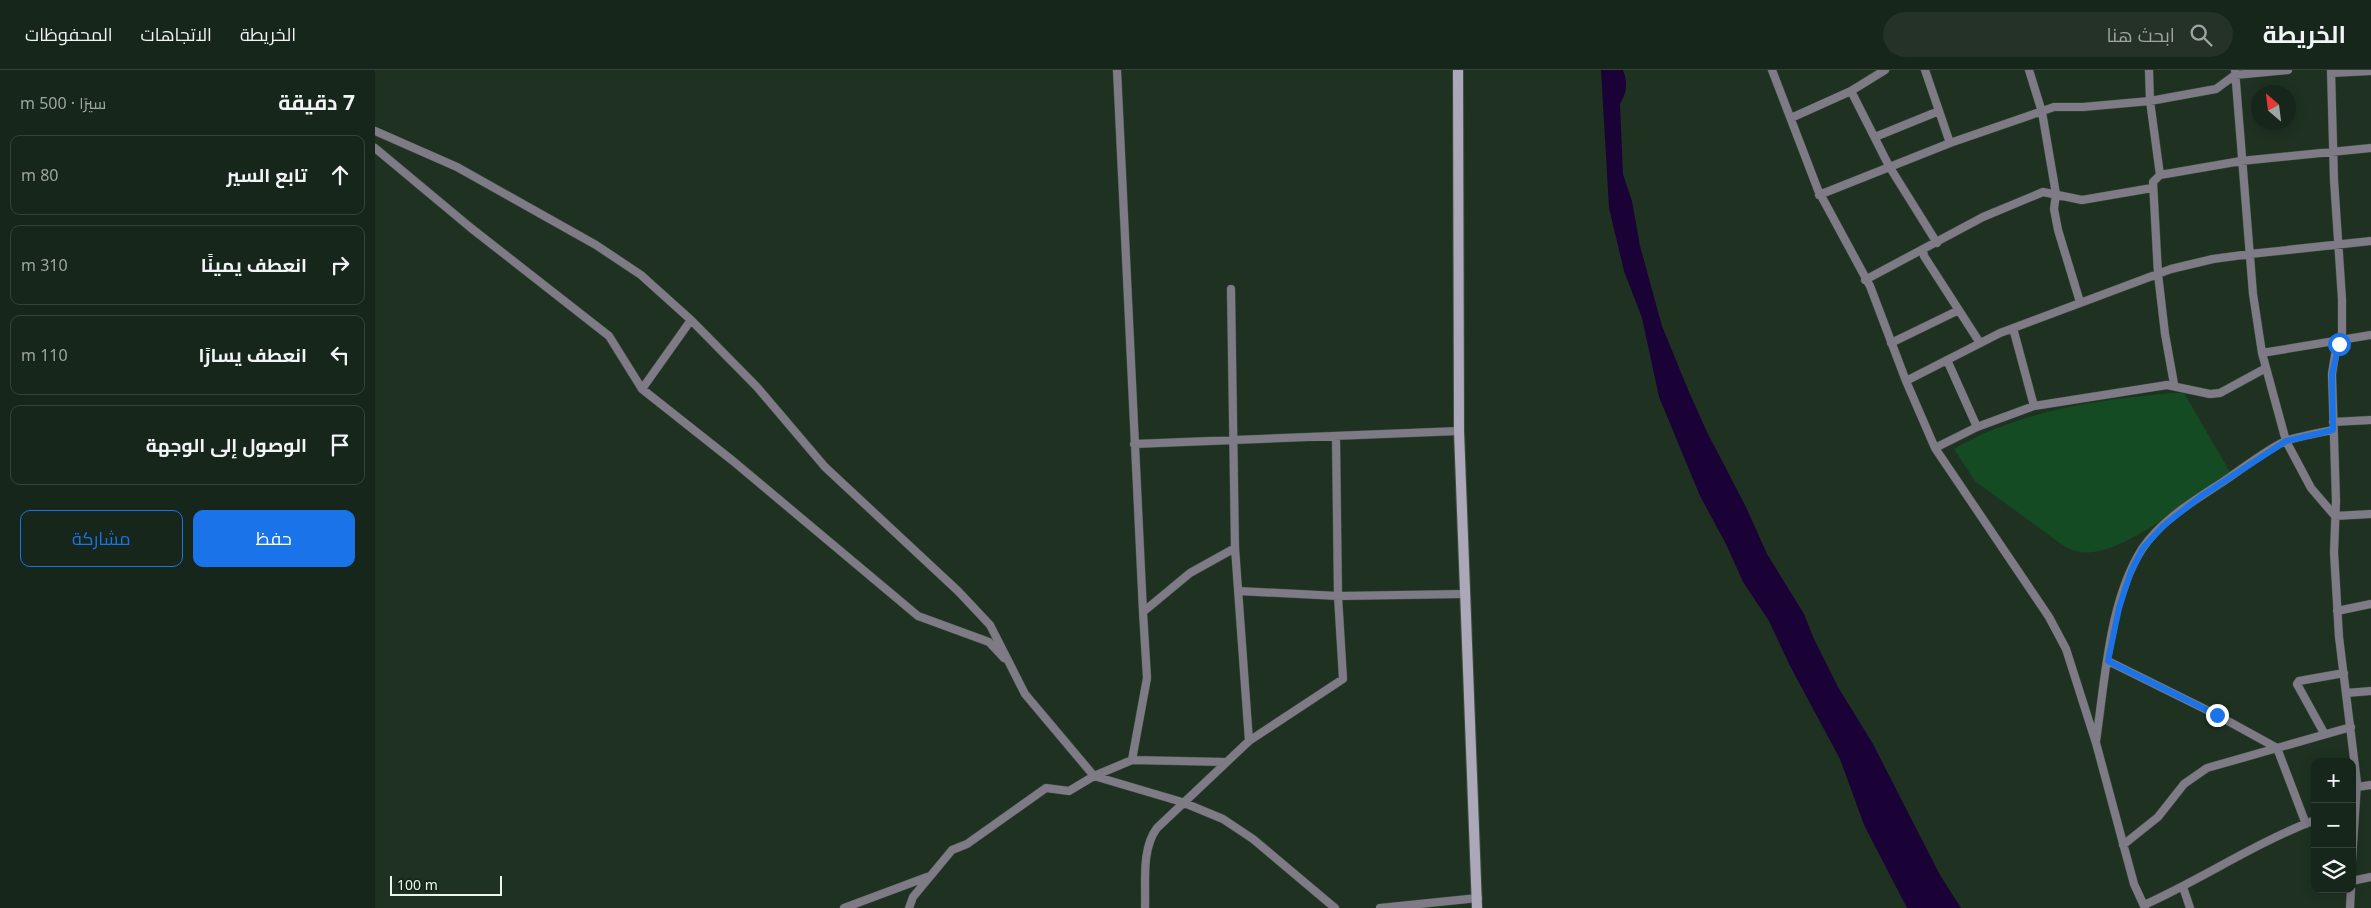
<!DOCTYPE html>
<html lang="ar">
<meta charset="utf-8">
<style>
body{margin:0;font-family:"Noto Sans",Cairo,sans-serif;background:#243227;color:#f1f3f6;direction:rtl}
.controls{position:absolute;right:15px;bottom:15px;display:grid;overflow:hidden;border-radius:10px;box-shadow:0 2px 12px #0003}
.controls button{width:45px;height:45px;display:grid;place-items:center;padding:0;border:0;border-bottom:1px solid #364339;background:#17261a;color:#f1f3f6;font:25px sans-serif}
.compass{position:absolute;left:1876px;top:15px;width:45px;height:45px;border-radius:50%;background:#17261a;box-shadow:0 2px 12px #0003;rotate:332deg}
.scale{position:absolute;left:15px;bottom:12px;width:112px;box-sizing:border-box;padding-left:5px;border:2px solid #eaf6eb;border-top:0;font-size:14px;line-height:18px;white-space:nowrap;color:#eaf6eb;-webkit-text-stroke:4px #162819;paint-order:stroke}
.stop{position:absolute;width:15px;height:15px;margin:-11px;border:4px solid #1a73e8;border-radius:50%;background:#fff}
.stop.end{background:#1a73e8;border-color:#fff;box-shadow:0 1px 5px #0008}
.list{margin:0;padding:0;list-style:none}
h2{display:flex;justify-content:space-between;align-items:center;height:65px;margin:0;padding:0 20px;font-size:21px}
h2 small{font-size:16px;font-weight:400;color:#9ea5a2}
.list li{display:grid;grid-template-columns:32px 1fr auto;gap:15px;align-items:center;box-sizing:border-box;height:80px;margin:0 10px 10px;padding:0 10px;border:1px solid #364339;border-radius:10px}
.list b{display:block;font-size:19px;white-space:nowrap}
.list em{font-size:16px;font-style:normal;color:#9ea5a2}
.actions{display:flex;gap:10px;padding:15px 20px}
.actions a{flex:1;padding:11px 0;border:1px solid #1a73e8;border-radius:10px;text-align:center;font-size:18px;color:#1a73e8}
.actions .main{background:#1a73e8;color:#fff}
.icon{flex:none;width:28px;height:28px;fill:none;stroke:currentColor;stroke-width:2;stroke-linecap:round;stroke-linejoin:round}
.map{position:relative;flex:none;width:1996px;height:838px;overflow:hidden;direction:ltr}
header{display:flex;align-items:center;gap:30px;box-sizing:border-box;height:70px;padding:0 25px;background:#17261a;border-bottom:1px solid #364339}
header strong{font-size:24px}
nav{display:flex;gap:28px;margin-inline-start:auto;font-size:18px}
.search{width:350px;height:45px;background:#243227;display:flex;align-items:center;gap:12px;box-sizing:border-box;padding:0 18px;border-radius:28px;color:#9ea5a2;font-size:19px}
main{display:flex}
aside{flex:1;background:#17261a}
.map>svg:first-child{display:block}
.green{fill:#144b22}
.water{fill:#1b0236}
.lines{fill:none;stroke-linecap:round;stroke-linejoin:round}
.street-casing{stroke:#3b4d3e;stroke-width:9}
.secondary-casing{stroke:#3b4d3e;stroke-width:12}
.street{stroke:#7e7b86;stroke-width:8}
.secondary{stroke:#aca7b9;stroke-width:10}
.route{stroke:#1a73e8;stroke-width:6}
</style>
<header>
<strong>الخريطة</strong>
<div class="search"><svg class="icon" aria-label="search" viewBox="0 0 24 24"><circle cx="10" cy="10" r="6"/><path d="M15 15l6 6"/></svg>ابحث هنا</div>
<nav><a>الخريطة</a><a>الاتجاهات</a><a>المحفوظات</a></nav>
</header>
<main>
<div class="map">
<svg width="1996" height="838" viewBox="0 0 1996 838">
<rect width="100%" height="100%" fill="#1f3222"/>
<path class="green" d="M 1796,323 L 1809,323 L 1855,402 C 1821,425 1745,489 1705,482 C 1700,481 1695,479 1690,477 L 1600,411 L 1579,379 C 1644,341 1722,330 1796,323 Z"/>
<path class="water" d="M 1226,0 L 1248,0 C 1253,13 1252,22 1245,34 L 1248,104 L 1257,131 L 1265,176 L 1287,256 L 1314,322 L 1332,362 L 1371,437 L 1392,484 L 1429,544 L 1439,569 L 1463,617 L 1498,674 L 1565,805 L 1586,838 L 1532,838 L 1489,755 L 1465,689 L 1415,596 L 1394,551 L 1368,512 L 1351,474 L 1325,426 L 1284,327 L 1267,248 L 1249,201 L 1234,138 Z"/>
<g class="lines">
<defs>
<path id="street" d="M 742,0 L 768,542
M 1397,0 L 1443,120 L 1495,216 L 1531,311 L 1560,378 L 1674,547 L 1691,579 L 1721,673 L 1759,814 L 1770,838
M 1550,0 L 1575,73
M 1654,0 L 1667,42 L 1681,124 L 1679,139 L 1683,160 L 1705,232
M 1774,0 L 1775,31 L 1785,105
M 1860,0 L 1878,224 L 1887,283 L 1911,371 L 1936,418 L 1960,446 L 1996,444
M 1956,0 L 1959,110 L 1967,229 L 1967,269 L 1961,279 L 1957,304 L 1961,431 L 1959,482 L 1964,567 L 1982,713 L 1977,791
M 1956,3 L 1996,1
M 1476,21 L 1514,96 L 1562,173
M 1416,48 L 1476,21 L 1510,0
M 0,61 L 82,97 L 221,175 L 266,205 L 316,250 L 382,317 L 450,397 L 583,521 L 615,555 L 650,624 L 719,706 L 807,732 L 848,749 L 878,769 L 960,838
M 1500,67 L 1564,41
M 0,78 L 96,158 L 234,266 L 267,319 L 358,391 L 543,546 L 614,572 L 629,588
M 1444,125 L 1575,73 L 1679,37 L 1708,37 L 1775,31 L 1841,19 L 1860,5 L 1913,0
M 1548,179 L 1549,186 L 1605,273
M 1490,210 L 1608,147 L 1668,122 L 1707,130 L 1777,118
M 856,219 L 860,478 L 874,671
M 1638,258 L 1659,336
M 1516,273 L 1584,240
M 1887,283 L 1996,265
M 1572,290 L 1602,357
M 1531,311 L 1625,263 L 1796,199 L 1838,189 L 1875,184 L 1996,171
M 1799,314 L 1790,264 L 1783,204 L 1778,112 L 1785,105 L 1866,91 L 1996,78
M 267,319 L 316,250
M 1958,352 L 1996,350
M 759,374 L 1084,361
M 1560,378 L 1602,357 L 1659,336 L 1792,315 L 1835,324 L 1845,323 L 1891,298
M 863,521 L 963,526 L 1088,524
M 1962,541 L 1996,534
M 1733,591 L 1842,645 L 1902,678 L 1931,754
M 1971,623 L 1996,621
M 1949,663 L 1922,614 L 1924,611 L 1969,603
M 1721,671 C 1730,610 1734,531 1767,479 C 1786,450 1820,430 1849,411 C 1864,401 1898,375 1913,370 C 1927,366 1943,363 1958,360
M 757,690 L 772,608 L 768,542 L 815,503 L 860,478
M 1982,717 L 1996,715
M 1748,775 L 1783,747 L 1809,714 L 1832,698 L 1976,657
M 1977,811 L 1996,807
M 1808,817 L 1815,838
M 1769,835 C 1827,809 1880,773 1940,750
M 469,838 L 552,807
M 534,838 L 538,827 L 577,780 L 592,774 L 671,718 L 694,721 L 719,706 L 757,690 L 851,692
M 770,838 C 771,813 766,779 782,758 L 874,671 L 968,609 L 963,526 L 961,368
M 1005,838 L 1103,828
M 1975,838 L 1976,819"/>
<path id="secondary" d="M 1083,0 L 1084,361 L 1102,838"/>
</defs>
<use href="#street" class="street-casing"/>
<use href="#secondary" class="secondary-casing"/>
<use href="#street" class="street"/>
<use href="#secondary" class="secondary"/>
</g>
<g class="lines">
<path class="route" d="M 1842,645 L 1733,591 L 1744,538 L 1756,501 L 1768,478 L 1788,456 L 1825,427 L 1911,371 L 1958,360 L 1957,304 L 1964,274"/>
</g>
</svg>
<div class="controls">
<button>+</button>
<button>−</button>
<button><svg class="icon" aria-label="layers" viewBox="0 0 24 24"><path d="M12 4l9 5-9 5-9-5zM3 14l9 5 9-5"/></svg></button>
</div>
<svg class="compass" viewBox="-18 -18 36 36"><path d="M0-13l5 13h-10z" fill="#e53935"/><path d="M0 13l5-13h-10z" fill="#9ea5a2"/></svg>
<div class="scale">100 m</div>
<div class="stop" style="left:1964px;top:274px"></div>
<div class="stop end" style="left:1842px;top:645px"></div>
</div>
<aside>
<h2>7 دقيقة<small>سيرًا · 500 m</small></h2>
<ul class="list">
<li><svg class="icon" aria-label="ahead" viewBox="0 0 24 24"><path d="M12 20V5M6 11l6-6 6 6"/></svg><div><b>تابع السير</b></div><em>80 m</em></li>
<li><svg class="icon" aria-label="right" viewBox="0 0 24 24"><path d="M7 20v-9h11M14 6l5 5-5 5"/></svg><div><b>انعطف يمينًا</b></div><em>310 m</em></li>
<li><svg class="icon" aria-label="left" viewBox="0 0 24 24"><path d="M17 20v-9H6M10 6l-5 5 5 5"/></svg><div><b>انعطف يسارًا</b></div><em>110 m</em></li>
<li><svg class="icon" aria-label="arrive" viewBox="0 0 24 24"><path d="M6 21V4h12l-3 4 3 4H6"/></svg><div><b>الوصول إلى الوجهة</b></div></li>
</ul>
<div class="actions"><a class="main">حفظ</a><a>مشاركة</a></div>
</aside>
</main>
